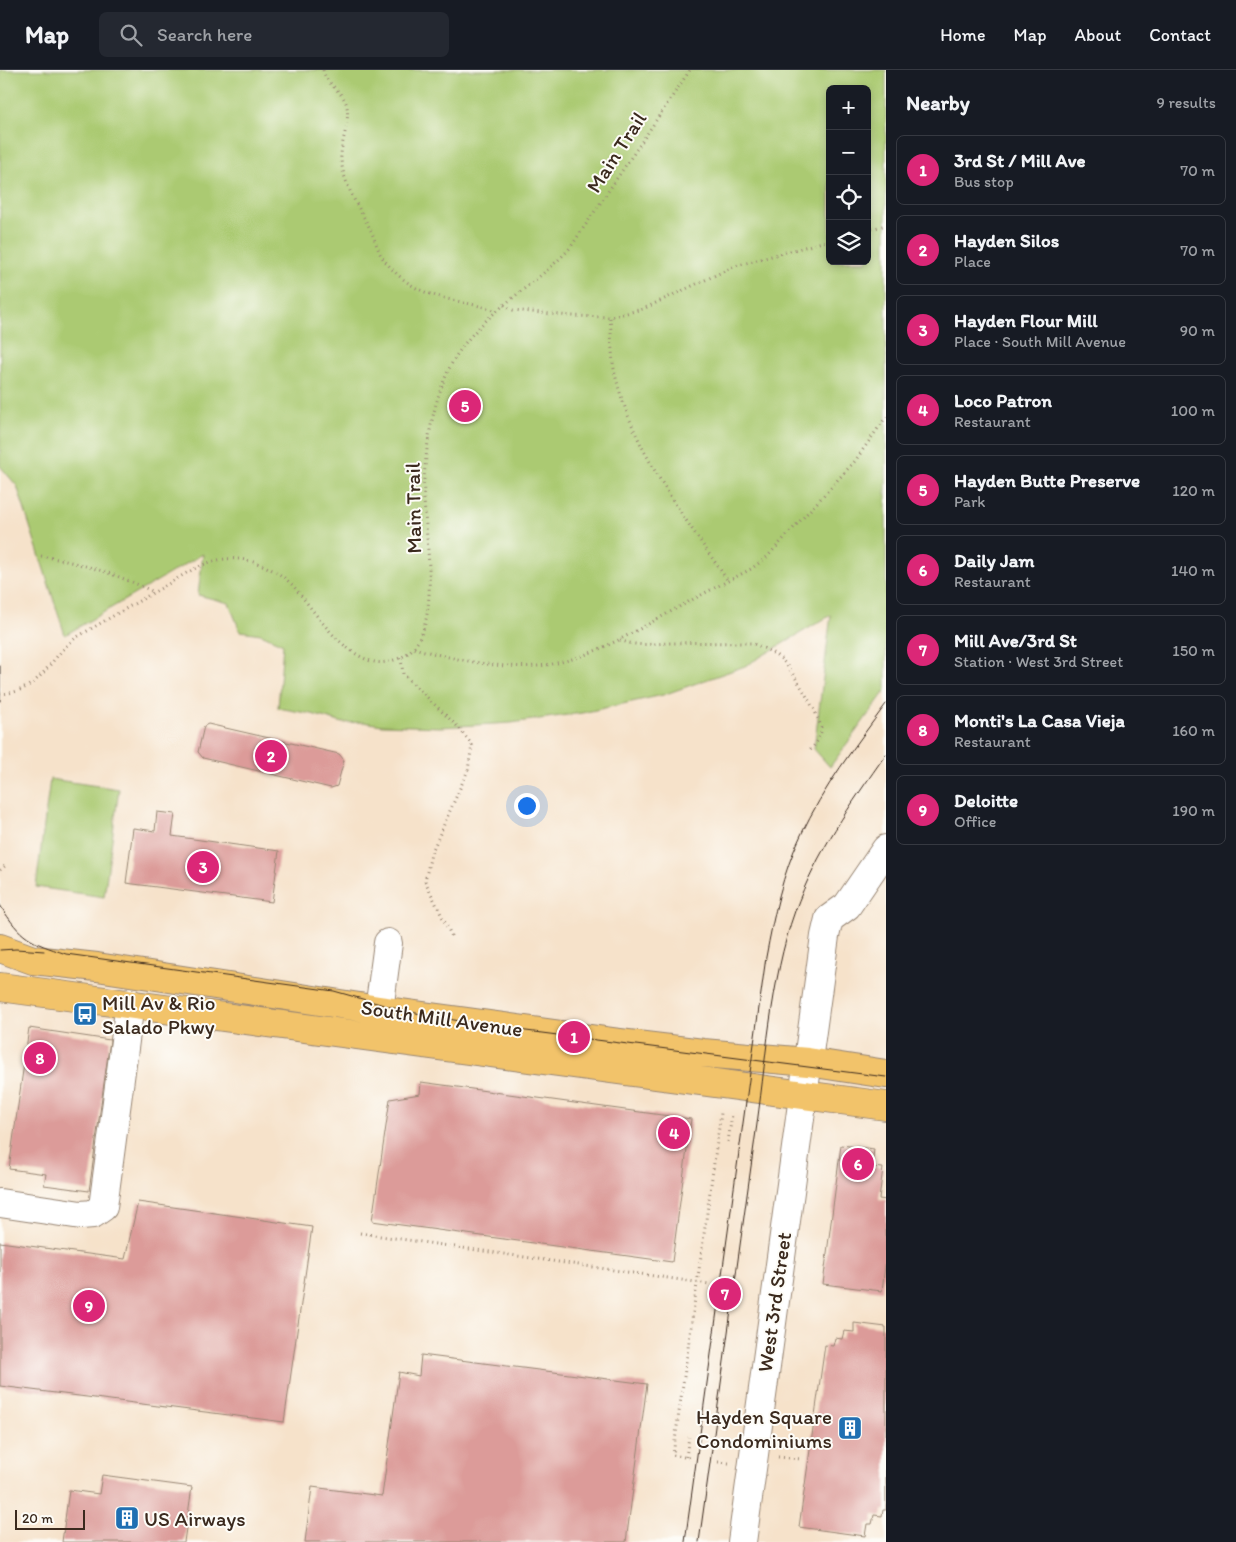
<!DOCTYPE html>
<meta charset="utf-8">
<style>
body{margin:0;font-family:Itim,sans-serif;background:#242831;color:#f1f3f6}
.controls{position:absolute;right:15px;top:15px;display:grid;overflow:hidden;border-radius:8px;box-shadow:0 2px 8px #0003}
.controls button{width:45px;height:45px;display:grid;place-items:center;padding:0;border:0;border-bottom:1px solid #363941;background:#171b24;color:#f1f3f6;font:25px sans-serif}
.scale{position:absolute;left:15px;bottom:12px;width:70px;box-sizing:border-box;padding-left:5px;border:2px solid #3b2a1e;border-top:0;font-size:14px;line-height:18px;white-space:nowrap;color:#3b2a1e;-webkit-text-stroke:4px #fdfcf7;paint-order:stroke}
.you{position:absolute;left:526px;top:735px;width:18px;height:18px;margin:-12px;border:4px solid #fff;border-radius:50%;background:#1a73e8;box-shadow:0 0 0 8px #1a73e833}
.badge{display:grid;place-items:center;width:32px;height:32px;border-radius:50%;background:#db2777;color:#fff;font-size:16px;font-weight:700}
.pin{position:absolute;translate:-50% -50%;border:2px solid #fff;box-shadow:0 1px 5px #0006}
.list{margin:0;padding:0;list-style:none}
h2{display:flex;justify-content:space-between;align-items:center;height:65px;margin:0;padding:0 20px;font-size:21px}
h2 small{font-size:16px;font-weight:400;color:#9ea1a6}
.list li{display:grid;grid-template-columns:32px 1fr auto;gap:15px;align-items:center;box-sizing:border-box;height:70px;margin:0 10px 10px;padding:0 10px;border:1px solid #363941;border-radius:8px}
.list b{display:block;font-size:19px;white-space:nowrap}
.list p{margin:0;font-size:16px;white-space:nowrap;color:#9ea1a6}
.list em{font-size:16px;font-style:normal;color:#9ea1a6}
.icon{flex:none;width:28px;height:28px;fill:none;stroke:currentColor;stroke-width:2;stroke-linecap:round;stroke-linejoin:round}
.map{position:relative;flex:none;width:886px;height:1472px;overflow:hidden}
header{display:flex;align-items:center;gap:30px;box-sizing:border-box;height:70px;padding:0 25px;background:#171b24;border-bottom:1px solid #363941}
header strong{font-size:24px}
nav{display:flex;gap:28px;margin-inline-start:auto;font-size:18px}
.search{width:350px;height:45px;background:#242831;display:flex;align-items:center;gap:12px;box-sizing:border-box;padding:0 18px;border-radius:8px;color:#9ea1a6;font-size:19px}
main{display:flex}
aside{flex:1;background:#171b24}
.map>svg:first-child{display:block}
.green{fill:#abca72;stroke:#737a48;fill-rule:evenodd}
.building{fill:#dc9b99}
.lines{fill:none;stroke-linecap:round;stroke-linejoin:round}
.minor-casing{stroke:#988674;stroke-width:30}
.major-casing{stroke:#988674;stroke-width:30}
.path{stroke:#988674;stroke-width:3;stroke-dasharray:1 4;stroke-linecap:butt}
.minor{stroke:#fff;stroke-width:28}
.major{stroke:#f2c36a;stroke-width:28}
.tram{stroke:#3b2a1e;stroke-width:1}
.labels{text-anchor:middle;dominant-baseline:central;stroke-width:4;stroke-linejoin:round;paint-order:stroke}
.street-label{font-size:21px;fill:#3b2a1e;stroke:#fdfcf7}
.poi-label{font-size:21px;fill:#3b2a1e;stroke:#fdfcf7;text-anchor:start}
</style>
<header>
<strong>Map</strong>
<div class="search"><svg class="icon" aria-label="search" viewBox="0 0 24 24"><circle cx="10" cy="10" r="6"/><path d="M15 15l6 6"/></svg>Search here</div>
<nav><a>Home</a><a>Map</a><a>About</a><a>Contact</a></nav>
</header>
<main>
<div class="map">
<svg width="886" height="1472" viewBox="0 0 886 1472">
<rect width="100%" height="100%" fill="#fdfcf7"/>
<filter id="ink" filterUnits="userSpaceOnUse"><feTurbulence type="fractalNoise" baseFrequency=".02" numOctaves="2"/><feDisplacementMap in="SourceGraphic" scale="10" xChannelSelector="R" yChannelSelector="G"/><feConvolveMatrix kernelMatrix="1 2 1 2 8 2 1 2 1" color-interpolation-filters="sRGB"/></filter>
<filter id="wash" filterUnits="userSpaceOnUse"><feTurbulence type="fractalNoise" baseFrequency=".0096" numOctaves="4" result="noise"/><feDisplacementMap in="SourceGraphic" scale="20" xChannelSelector="R" yChannelSelector="G"/><feGaussianBlur stdDeviation="1.12" result="paint"/><feColorMatrix in="noise" values="0 0 0 0 0 0 0 0 0 0 0 0 0 0 0 0 0 1.4 0 .05"/><feComposite in="paint" operator="in"/></filter>
<g filter="url(#wash)">
<rect width="100%" height="100%" fill="#f6e2ca"/>
<path class="green" d="M 0,0 L 886,0 L 886,620 L 830,697 L 814,679 L 831,545 L 745,596 L 663,625 L 582,643 L 511,653 L 441,657 L 382,655 L 363,652 L 343,653 L 312,644 L 278,638 L 283,574 L 261,564 L 240,561 L 229,533 L 198,525 L 203,484 L 65,565 L 17,416 L 0,396 ZM 830,19 L 867,19 L 867,191 L 830,191 Z
M 50,709 L 119,719 L 104,827 L 36,817 Z"/>
<g id="blocks">
<path class="building" d="M 208,654 L 339,684 L 344,690 L 337,716 L 331,718 L 203,688 L 198,682 L 204,656 Z
M 157,742 L 175,744 L 172,766 L 279,781 L 272,832 L 126,813 L 133,758 L 155,761 Z
M 29,958 L 110,970 L 89,1121 L 44,1115 L 46,1104 L 9,1099 Z
M 421,1012 L 691,1049 L 672,1192 L 372,1151 L 390,1029 L 420,1024 Z
M 841,1075 L 874,1079 L 872,1097 L 883,1098 L 879,1129 L 886,1130 L 886,1188 L 882,1221 L 823,1214 Z
M 138,1132 L 312,1157 L 284,1352 L 0,1316 L 0,1172 L 125,1189 Z
M 854,1253 L 886,1257 L 886,1440 L 883,1440 L 882,1446 L 874,1445 L 872,1454 L 867,1454 L 865,1466 L 799,1457 L 825,1275 L 833,1276 L 835,1268 L 842,1269 L 844,1261 L 854,1262 Z
M 421,1285 L 647,1314 L 626,1472 L 305,1472 L 312,1417 L 382,1426 L 399,1302 L 419,1306 Z
M 102,1405 L 192,1417 L 184,1472 L 62,1472 L 69,1420 L 99,1424 Z"/>
</g>
</g>
<g filter="url(#ink)">
<use href="#blocks" fill-opacity="0" stroke="#988674" stroke-width="1"/>
<g class="lines">
<defs>
<path id="minor" d="M 379,940 L 388,873
M 0,1133 L 81,1145 L 93,1144 L 103,1137 L 130,933
M 742,1472 L 825,866 L 829,849 L 847,836 L 886,779"/>
<path id="major" d="M 0,878 L 33,890 L 97,897 L 379,940 L 613,972 L 703,983 L 808,992 L 886,1004
M 0,917 L 886,1036"/>
</defs>
<use href="#minor" class="minor-casing"/>
<use href="#major" class="major-casing"/>
<path class="path" d="M 323,0 C 326,15 345,22 347,37 C 350,54 340,73 341,90 C 344,115 358,136 369,157 C 375,167 377,182 385,191 C 419,233 451,226 497,241
M 867,160 L 886,155
M 504,235 L 513,240 L 570,246 L 610,247 L 643,239 L 735,196 L 830,170
M 610,248 C 612,267 611,290 616,308 C 635,384 685,448 728,511
M 41,486 C 81,493 117,504 154,522
M 620,570 C 639,578 654,573 673,573 C 699,572 725,573 751,573 C 762,577 773,582 782,590 C 792,600 819,644 821,658 C 822,668 814,675 809,682
M 414,578 C 455,590 515,603 557,593 C 602,583 640,558 681,536 C 704,523 728,511 751,499 L 767,487 L 855,391 L 886,347
M 401,588 L 403,604 L 459,658 L 472,675 L 468,700 L 431,784 L 425,811 L 452,867
M 0,624 C 42,622 47,589 77,567 C 106,550 134,534 163,517 C 182,506 203,491 225,489 C 249,486 280,500 295,518 C 316,543 336,577 368,590 C 378,594 386,593 397,589 C 451,570 420,452 424,408 C 427,371 433,333 449,299 C 474,246 532,220 570,178 L 690,0
M 0,800 L 5,796
M 728,1072 L 732,1045
M 360,1163 L 709,1214
M 686,1387 L 689,1367
M 778,1387 L 802,1389
M 689,1388 L 673,1385 L 721,1043
M 718,1392 L 729,1393"/>
<use href="#minor" class="minor"/>
<use href="#major" class="major"/>
<path class="tram" d="M 0,596 L 0,631
M 0,835 C 22,870 29,871 66,884 L 334,921 L 405,941 L 487,956 L 886,1007
M 0,880 L 16,879 L 44,881
M 685,1472 L 766,887 C 774,845 782,804 801,765 C 823,718 855,676 886,634
M 699,1472 C 718,1337 736,1202 755,1068 C 766,994 770,911 795,841 C 816,783 851,734 886,684"/>
</g>
</g>
<defs>
<symbol id="bus-square" viewBox="-11 -11 22 22"><rect x="-9" y="-9" width="18" height="18" rx="4" fill="#1f6fb2" stroke="#fdfcf7"/><path d="M-5-6H5V4H4V6H2V4H-2V6H-4V4H-5ZM-3.5-4V0h7V-4ZM-3.5 1.2v1.5H-2V1.2ZM2 1.2v1.5H3.5V1.2Z" fill="#fff"/></symbol>
<symbol id="building-square" viewBox="-11 -11 22 22"><rect x="-9" y="-9" width="18" height="18" rx="4" fill="#1f6fb2" stroke="#fdfcf7"/><path d="M-4-6H4V6H1V3H-1V6H-4ZM-2.5-4.3h1.7v1.8h-1.7ZM.8-4.3h1.7v1.8H.8ZM-2.5-1h1.7V.8h-1.7ZM.8-1h1.7V.8H.8Z" fill="#fff"/></symbol>
</defs>
<g fill-rule="evenodd">
<use href="#bus-square" x="71" y="930" width="28" height="28"/>
<use href="#building-square" x="836" y="1344" width="28" height="28"/>
<use href="#building-square" x="113" y="1434" width="28" height="28"/>
</g>
<g class="labels">
<g class="street-label">
<text transform="translate(616 82) rotate(-57)">Main Trail</text>
<text transform="translate(413 438) rotate(-91)">Main Trail</text>
<text transform="translate(442 948) rotate(8)">South Mill Avenue</text>
<text transform="translate(774 1232) rotate(-82)">West 3rd Street</text>
</g>
<g class="poi-label">
<text x="102" y="932">Mill Av &amp; Rio<tspan x="102" dy="24">Salado Pkwy</tspan></text>
<text x="832" y="1346" text-anchor="end">Hayden Square<tspan x="832" dy="24">Condominiums</tspan></text>
<text x="144" y="1448">US Airways</text>
</g>
</g>
</svg>
<div class="controls">
<button>+</button>
<button>−</button>
<button><svg class="icon" aria-label="locate" viewBox="0 0 24 24"><circle cx="12" cy="12" r="6"/><path d="M12 2v4M12 18v4M2 12h4M18 12h4"/></svg></button>
<button><svg class="icon" aria-label="layers" viewBox="0 0 24 24"><path d="M12 4l9 5-9 5-9-5zM3 14l9 5 9-5"/></svg></button>
</div>
<div class="scale">20 m</div>
<div class="you"></div>
<div class="pin badge" style="left:574px;top:967px">1</div>
<div class="pin badge" style="left:271px;top:686px">2</div>
<div class="pin badge" style="left:203px;top:797px">3</div>
<div class="pin badge" style="left:674px;top:1063px">4</div>
<div class="pin badge" style="left:465px;top:336px">5</div>
<div class="pin badge" style="left:858px;top:1094px">6</div>
<div class="pin badge" style="left:725px;top:1224px">7</div>
<div class="pin badge" style="left:40px;top:988px">8</div>
<div class="pin badge" style="left:89px;top:1236px">9</div>
</div>
<aside>
<h2>Nearby<small>9 results</small></h2>
<ul class="list">
<li><span class="badge">1</span><div><b>3rd St / Mill Ave</b><p>Bus stop</p></div><em>70 m</em></li>
<li><span class="badge">2</span><div><b>Hayden Silos</b><p>Place</p></div><em>70 m</em></li>
<li><span class="badge">3</span><div><b>Hayden Flour Mill</b><p>Place · South Mill Avenue</p></div><em>90 m</em></li>
<li><span class="badge">4</span><div><b>Loco Patron</b><p>Restaurant</p></div><em>100 m</em></li>
<li><span class="badge">5</span><div><b>Hayden Butte Preserve</b><p>Park</p></div><em>120 m</em></li>
<li><span class="badge">6</span><div><b>Daily Jam</b><p>Restaurant</p></div><em>140 m</em></li>
<li><span class="badge">7</span><div><b>Mill Ave/3rd St</b><p>Station · West 3rd Street</p></div><em>150 m</em></li>
<li><span class="badge">8</span><div><b>Monti's La Casa Vieja</b><p>Restaurant</p></div><em>160 m</em></li>
<li><span class="badge">9</span><div><b>Deloitte</b><p>Office</p></div><em>190 m</em></li>
</ul>
</aside>
</main>
